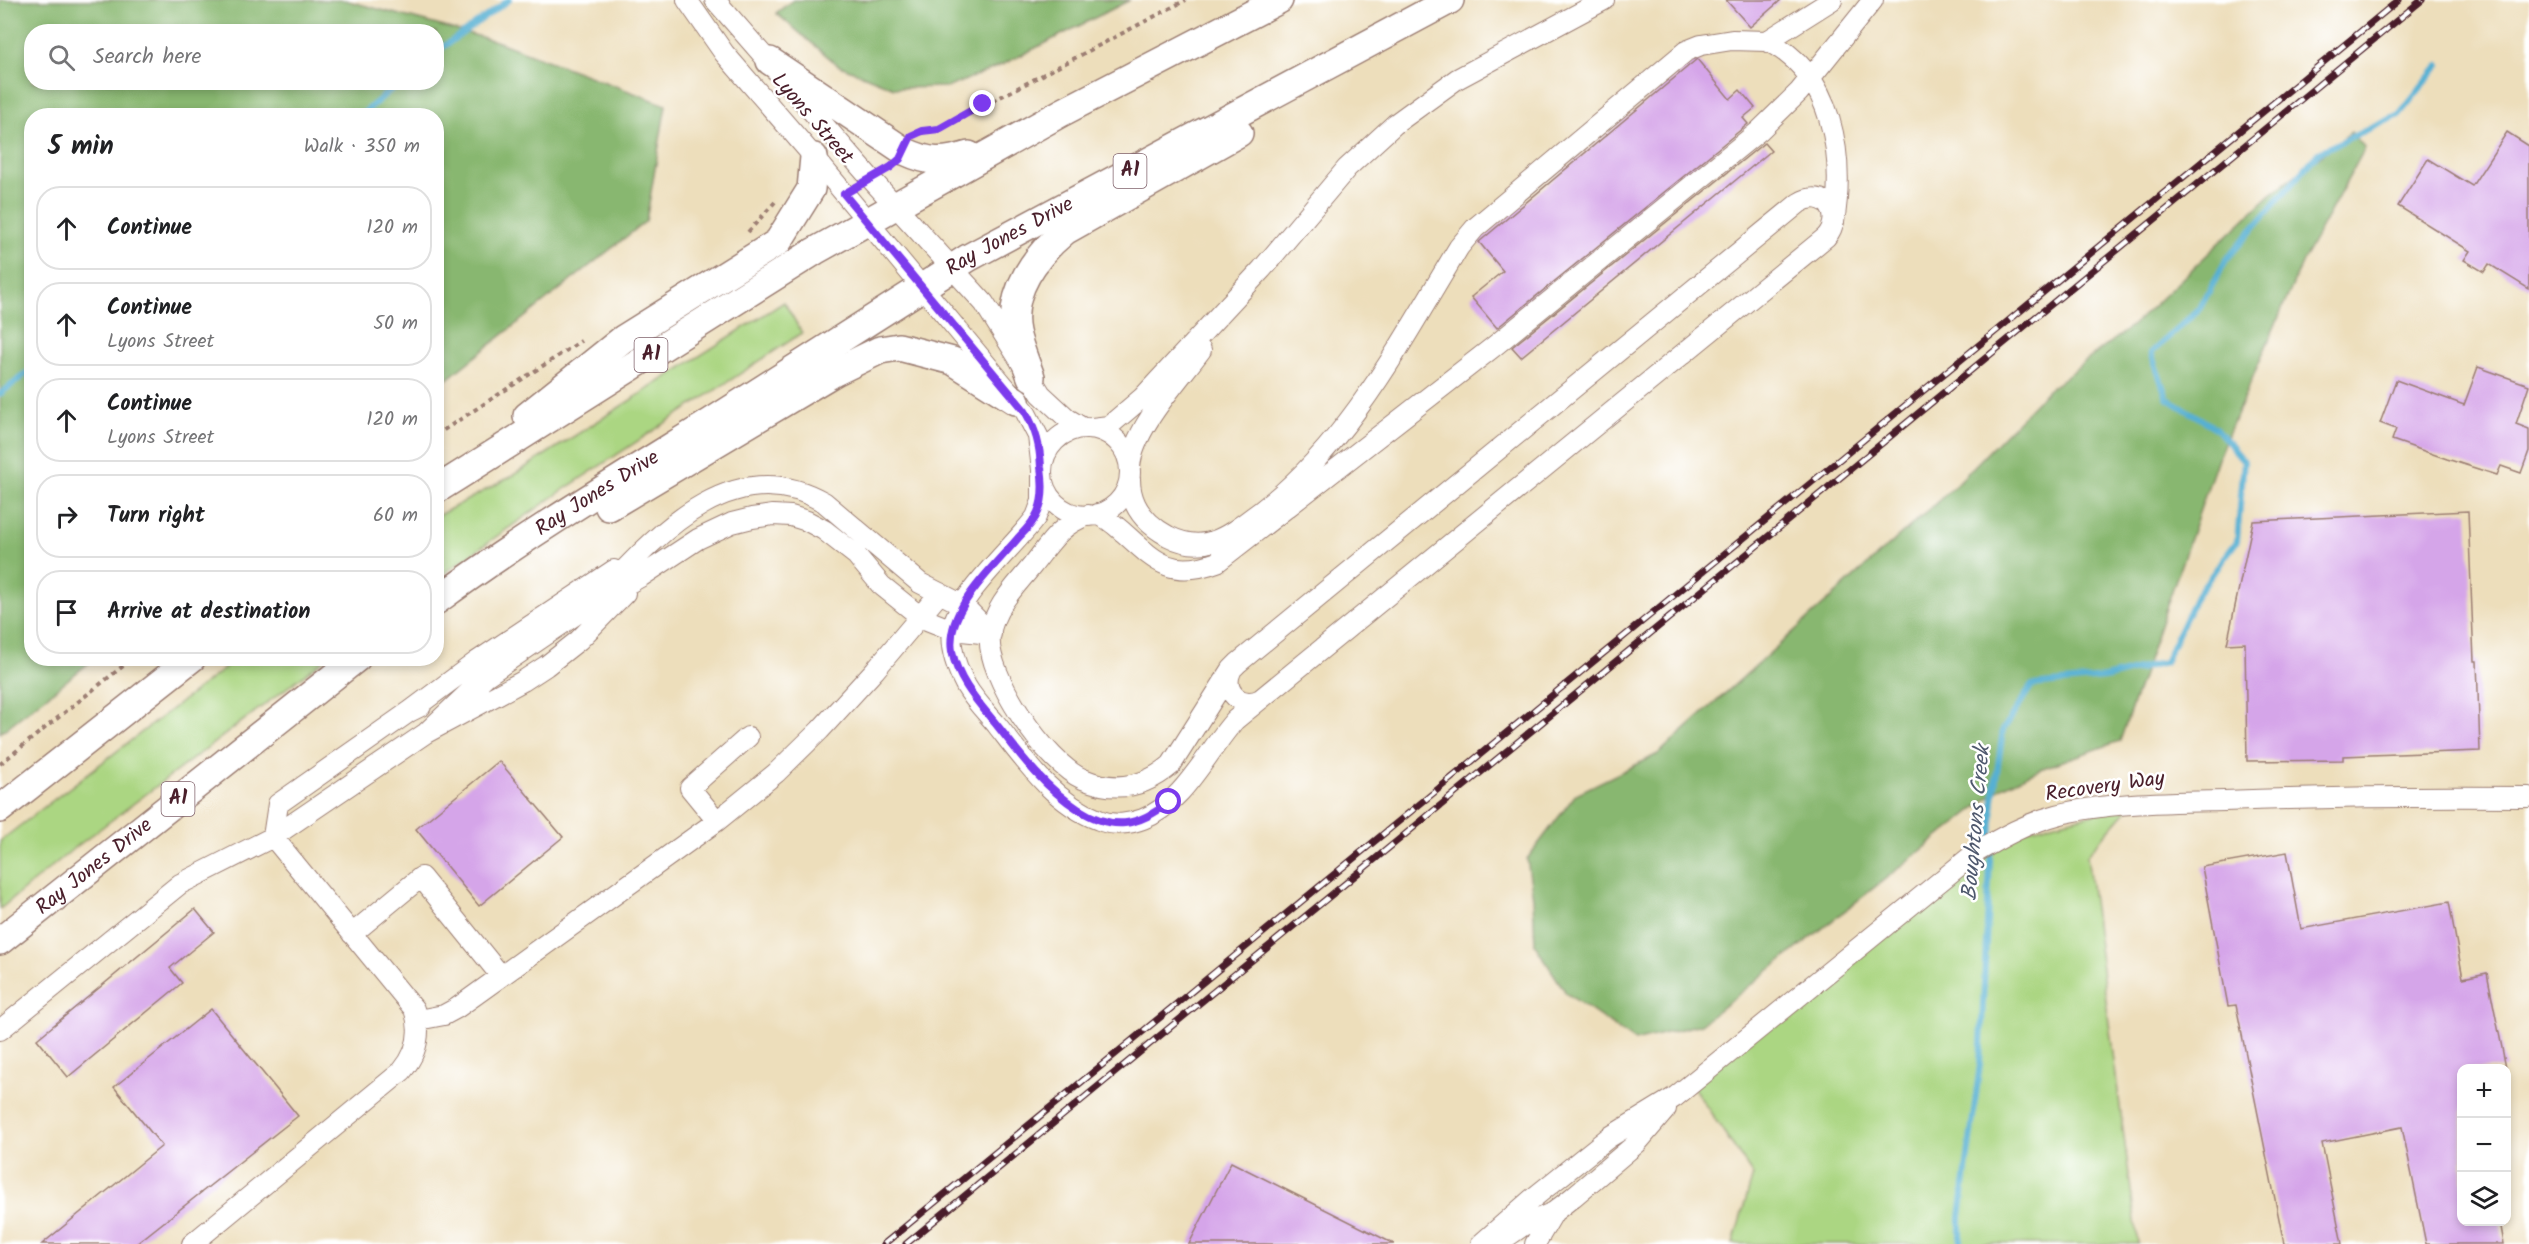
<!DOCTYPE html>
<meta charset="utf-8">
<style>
body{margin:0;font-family:Kalam,sans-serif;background:#f6f6f6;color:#202124}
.controls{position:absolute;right:18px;bottom:18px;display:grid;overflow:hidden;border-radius:12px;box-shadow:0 3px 9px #0003}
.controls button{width:54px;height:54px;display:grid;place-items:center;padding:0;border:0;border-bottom:2px solid #e0e0e0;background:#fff;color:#202124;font:30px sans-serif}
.stop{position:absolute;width:18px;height:18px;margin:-14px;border:4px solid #7c3aed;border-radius:50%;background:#fff}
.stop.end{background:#7c3aed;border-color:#fff;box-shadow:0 2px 6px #0008}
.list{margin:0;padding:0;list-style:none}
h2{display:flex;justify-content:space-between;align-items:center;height:78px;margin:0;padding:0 24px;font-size:26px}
h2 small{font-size:20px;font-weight:400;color:#757577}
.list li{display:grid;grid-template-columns:39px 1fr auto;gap:18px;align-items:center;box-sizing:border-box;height:84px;margin:0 12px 12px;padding:0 12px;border:2px solid #e0e0e0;border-radius:24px}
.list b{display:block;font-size:22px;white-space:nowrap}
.list p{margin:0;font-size:20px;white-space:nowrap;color:#757577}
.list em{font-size:20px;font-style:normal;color:#757577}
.icon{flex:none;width:33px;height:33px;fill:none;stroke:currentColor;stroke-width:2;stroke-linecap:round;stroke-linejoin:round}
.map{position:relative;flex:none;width:2529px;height:1244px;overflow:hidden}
.search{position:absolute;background:#fff;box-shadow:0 3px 9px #0003;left:24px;top:24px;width:420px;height:66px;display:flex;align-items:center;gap:15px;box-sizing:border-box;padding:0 21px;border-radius:24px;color:#757577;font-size:22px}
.panel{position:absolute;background:#fff;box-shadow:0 3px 9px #0003;left:24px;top:108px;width:420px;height:558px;border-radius:24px}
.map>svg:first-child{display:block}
.green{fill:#abd682;stroke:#7a7a56;stroke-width:1.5}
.forest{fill:#88b770;stroke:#696b4e;stroke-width:1.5;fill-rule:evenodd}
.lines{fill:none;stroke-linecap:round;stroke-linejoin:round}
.stream{stroke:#56b0d3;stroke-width:6}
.building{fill:#d5a5e9}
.minor-casing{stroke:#9c7e73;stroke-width:22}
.highway-casing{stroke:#9c7e73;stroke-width:30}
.path{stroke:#9c7e73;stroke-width:4;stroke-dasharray:4.5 4.5;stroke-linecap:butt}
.minor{stroke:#fff;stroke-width:20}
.highway{stroke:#fff;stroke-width:27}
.rail-casing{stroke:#4a1f2b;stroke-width:7}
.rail{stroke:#fff;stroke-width:4.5;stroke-dasharray:14;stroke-linecap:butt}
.route{stroke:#7c3aed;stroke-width:8}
.labels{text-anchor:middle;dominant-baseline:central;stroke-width:5;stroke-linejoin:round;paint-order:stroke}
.shield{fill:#fff;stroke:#80626b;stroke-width:1.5}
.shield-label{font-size:20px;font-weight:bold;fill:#4a1f2b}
.street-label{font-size:21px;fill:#4a1f2b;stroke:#fff}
.water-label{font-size:22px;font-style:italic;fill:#4f596e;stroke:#fff}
</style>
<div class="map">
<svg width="2529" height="1244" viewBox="0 0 2529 1244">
<rect width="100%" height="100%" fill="#fff"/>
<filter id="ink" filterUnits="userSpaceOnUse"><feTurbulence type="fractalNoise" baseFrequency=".0167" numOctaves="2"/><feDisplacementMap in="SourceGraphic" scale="12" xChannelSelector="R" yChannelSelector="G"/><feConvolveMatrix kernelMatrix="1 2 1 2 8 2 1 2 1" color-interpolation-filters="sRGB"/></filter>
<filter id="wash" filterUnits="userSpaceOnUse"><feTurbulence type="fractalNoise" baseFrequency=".008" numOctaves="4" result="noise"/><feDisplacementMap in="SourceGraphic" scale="24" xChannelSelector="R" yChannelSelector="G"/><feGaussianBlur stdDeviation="1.35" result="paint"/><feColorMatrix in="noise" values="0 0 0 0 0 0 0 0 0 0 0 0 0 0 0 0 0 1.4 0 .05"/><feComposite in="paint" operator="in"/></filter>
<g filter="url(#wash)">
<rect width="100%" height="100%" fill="#eddebb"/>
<path class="green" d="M 784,302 L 802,333 L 566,488 L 437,578 L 437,516 L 512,476 Z
M 237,659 L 325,659 L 72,850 L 0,909 L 0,841 Z
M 2131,805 L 2087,855 L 2138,1244 L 1733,1244 L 1753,1175 L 1691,1084 L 2001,836 Z"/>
<path class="forest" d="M 0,0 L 345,0 L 496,41 L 666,105 L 646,221 L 437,387 L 436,116 L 32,116 L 32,658 L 94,659 L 0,733 ZM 32,32 L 436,32 L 436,82 L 32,82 Z
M 793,0 L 1130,0 L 1004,64 L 949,87 L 894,88 L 838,65 L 776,13 Z
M 2351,132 L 2365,148 L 2304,259 L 2219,455 L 2120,741 L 2040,769 L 2002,787 L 1701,1024 L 1635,1041 L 1566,993 L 1535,945 L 1533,898 L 1527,859 L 1576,794 L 1658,754 L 1956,485 L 2048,390 L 2132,326 L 2270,195 Z"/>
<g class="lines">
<path class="stream" d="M 436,52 L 509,0
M 360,116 L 400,82
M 0,394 L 32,369
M 1960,1244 L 1960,1217 L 1980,1064 L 1993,800 L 2003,730 L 2032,685 L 2105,678 L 2165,662 L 2196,596 L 2237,541 L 2244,461 L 2217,429 L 2167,398 L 2151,353 L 2200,308 L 2226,260 L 2319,152 L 2399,115 L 2439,65"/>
</g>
<g id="blocks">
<path class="building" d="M 1726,0 L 1781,0 L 1750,27 Z
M 1697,59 L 1730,99 L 1740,90 L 1755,108 L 1743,118 L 1748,124 L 1497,328 L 1471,297 L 1503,271 L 1479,242 Z
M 2507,132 L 2529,146 L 2529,289 L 2489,264 L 2484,272 L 2464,260 L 2470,251 L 2398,206 L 2428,159 L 2472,186 Z
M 1764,143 L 1771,151 L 1521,357 L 1512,347 Z
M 2478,367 L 2529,385 L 2516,424 L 2529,429 L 2529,451 L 2521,473 L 2501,466 L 2497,475 L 2447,459 L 2392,440 L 2396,429 L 2380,423 L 2396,380 L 2464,405 Z
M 2468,511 L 2474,661 L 2477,661 L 2480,751 L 2343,756 L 2343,760 L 2247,761 L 2245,643 L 2227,644 L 2253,521 Z
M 499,761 L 563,837 L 479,906 L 416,829 Z
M 2287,852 L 2301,929 L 2449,902 L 2463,978 L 2487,973 L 2506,1068 L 2462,1068 L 2462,1221 L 2500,1221 L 2504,1244 L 2426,1244 L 2402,1127 L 2322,1143 L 2342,1244 L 2284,1244 L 2236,1005 L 2228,1006 L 2202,867 Z
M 195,909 L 214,932 L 170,968 L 182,983 L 68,1077 L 37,1039 Z
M 211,1009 L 298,1116 L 136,1244 L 42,1244 L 162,1146 L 114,1087 Z
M 1231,1162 L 1394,1244 L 1189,1244 Z"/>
</g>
</g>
<g filter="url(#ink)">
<use href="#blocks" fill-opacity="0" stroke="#9c7e73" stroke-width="1.5"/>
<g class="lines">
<defs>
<path id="minor" d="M 687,0 L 724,53 L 814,157 L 1025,411 L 1038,436 L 1042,470
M 715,0 L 871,179 L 984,303 L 1041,394 L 1068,419 L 1083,428
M 1767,41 C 1833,73 1845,157 1834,222
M 1092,428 L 1109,426 L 1143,397 L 1262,269 L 1347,168 L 1395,124 L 1457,79 L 1604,0
M1042 472a44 44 0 1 1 88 0a44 44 0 1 1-88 0Z
M 1130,467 C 1133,429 1178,381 1201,350
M 1042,477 L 1042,501 L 1036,517 C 1014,547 958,595 952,629 C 949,649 957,669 966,686 C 974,700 987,713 997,725 C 1025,761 1054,803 1099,820 C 1113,826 1130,824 1143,819 C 1183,804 1208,750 1235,720 L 1826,237 C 1845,215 1825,187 1799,203 L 1238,663 L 1232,669 L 1171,765 C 1145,787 1116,793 1083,779 C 1047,764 985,675 990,635 C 994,607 1015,587 1032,566 C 1051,542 1059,526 1088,515
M 1130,479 C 1130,505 1144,523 1168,536 C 1207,556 1230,534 1261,511 C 1350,442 1402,341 1459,247 L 1475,228 L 1686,51 L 1701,45 L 1732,40 L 1767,41 L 1832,0
M 1097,514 C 1108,518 1116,526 1124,533 C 1156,562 1172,579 1217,562 L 1492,348 L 1759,131 L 1799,92 L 1873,0
M 606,589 C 662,529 736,452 824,502 L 920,583 L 963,605 L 991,634
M 1231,671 C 1222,692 1241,709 1261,699
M 409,712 L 476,662 L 614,570
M 426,733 L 486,676 L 590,605 L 642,576 L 698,539 L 732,523 L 752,518 L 773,515 L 791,516 L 807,521 L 824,530 L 856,555 L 881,585 L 922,618 L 952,630 L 991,634
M 717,821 L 690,788 L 748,737
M 273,837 L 426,733 L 523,681 L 546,666 L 579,640 L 625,593
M 273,837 L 278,804 L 409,712 L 421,706
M 352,934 L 421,877 L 501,976
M 418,1020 L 444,1015 L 457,1008 L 717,821 L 776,773 L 820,730 L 875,670 L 940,593
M 0,1030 L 180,884 L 273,837 L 414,1009 C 422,1032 418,1052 402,1071 L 192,1244
M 1501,1241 L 1524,1225 L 1554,1212 L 1573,1197 L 1637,1143 L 1666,1109
M 1481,1244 L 1532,1199 L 1608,1138 L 1675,1097 L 1975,853 C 2002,837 2027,823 2057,815 C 2105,802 2174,802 2224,801 C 2326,797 2427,796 2529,797
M 1535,1244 L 1554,1212"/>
<g id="highway">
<path d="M 770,61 L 904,151 C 930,163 942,163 969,155"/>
<path d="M 1031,377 C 1026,363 1019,347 1016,332 C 1008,292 1036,255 1065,231 L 1239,133"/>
<path d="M 527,416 L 623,339 L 778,242 L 811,189 L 814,157"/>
<path d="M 436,490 L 815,251 L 1061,113 L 1279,0"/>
<path d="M 609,507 L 835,372 L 880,350 L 899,347 L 953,361 L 1016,401"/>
<path id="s1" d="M 436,601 C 522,538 613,483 703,427 C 792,371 880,314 968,258 L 1450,0"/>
<path d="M 0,809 L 192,658"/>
<path id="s2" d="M 0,941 L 357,658"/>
</g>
</defs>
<use href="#minor" class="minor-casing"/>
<use href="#highway" class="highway-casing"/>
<path class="path" d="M 919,133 L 939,129 L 1186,0
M 748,232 L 775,202
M 436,435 L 581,341
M 0,764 L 133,658"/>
<use href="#minor" class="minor"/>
<use href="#highway" class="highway"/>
<defs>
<path id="rail" d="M 884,1244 L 2399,0
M 906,1244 L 2422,0"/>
</defs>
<use href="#rail" class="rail-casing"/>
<use href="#rail" class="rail"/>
</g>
</g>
<g class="lines" filter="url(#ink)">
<path class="route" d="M 983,104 L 939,129 L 922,131 L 911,136 L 900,159 L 891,167 L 844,194 L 1025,411 C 1036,430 1040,446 1041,467 C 1043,481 1044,499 1038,512 C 1034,522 1026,530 1019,537 C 994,567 945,609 952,651 C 958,681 978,702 996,724 C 1021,756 1044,787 1078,809 C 1112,831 1138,827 1169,802"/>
</g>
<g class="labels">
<g class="shield">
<rect x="1113.5" y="154" width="33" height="34" rx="4.5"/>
<rect x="634.5" y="338" width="33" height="34" rx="4.5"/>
<rect x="161.5" y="782" width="33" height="34" rx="4.5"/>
</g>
<g class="shield-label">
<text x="1130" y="171">A1</text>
<text x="651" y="355">A1</text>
<text x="178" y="799">A1</text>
</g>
<g class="street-label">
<text transform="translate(812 119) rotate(49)">Lyons Street</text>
<text stroke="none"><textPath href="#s1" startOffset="680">Ray Jones Drive</textPath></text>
<text stroke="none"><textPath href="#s1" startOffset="194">Ray Jones Drive</textPath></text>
<text transform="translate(2105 787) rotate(-8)">Recovery Way</text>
<text stroke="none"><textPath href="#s2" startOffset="120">Ray Jones Drive</textPath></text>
</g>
<g class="water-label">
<text transform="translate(1977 823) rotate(-85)">Boughtons Creek</text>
</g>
</g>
</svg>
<div class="controls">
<button>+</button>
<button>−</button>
<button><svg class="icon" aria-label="layers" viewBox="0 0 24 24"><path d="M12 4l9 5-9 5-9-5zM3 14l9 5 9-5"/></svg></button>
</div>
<div class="stop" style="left:1169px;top:802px"></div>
<div class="stop end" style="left:983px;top:104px"></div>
<div class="search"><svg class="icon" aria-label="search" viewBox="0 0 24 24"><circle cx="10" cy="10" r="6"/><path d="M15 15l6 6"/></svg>Search here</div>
<section class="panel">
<h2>5 min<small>Walk · 350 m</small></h2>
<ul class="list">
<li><svg class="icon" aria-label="ahead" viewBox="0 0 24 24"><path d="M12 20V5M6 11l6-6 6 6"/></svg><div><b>Continue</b></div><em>120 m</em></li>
<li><svg class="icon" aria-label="ahead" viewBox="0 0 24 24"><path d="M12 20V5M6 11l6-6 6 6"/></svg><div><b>Continue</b><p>Lyons Street</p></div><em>50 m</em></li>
<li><svg class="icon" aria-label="ahead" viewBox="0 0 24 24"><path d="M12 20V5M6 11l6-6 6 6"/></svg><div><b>Continue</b><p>Lyons Street</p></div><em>120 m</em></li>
<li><svg class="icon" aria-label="right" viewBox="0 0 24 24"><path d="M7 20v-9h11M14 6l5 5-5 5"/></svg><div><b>Turn right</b></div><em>60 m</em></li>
<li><svg class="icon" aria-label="arrive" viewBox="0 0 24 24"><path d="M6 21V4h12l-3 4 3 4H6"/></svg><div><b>Arrive at destination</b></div></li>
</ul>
</section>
</div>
